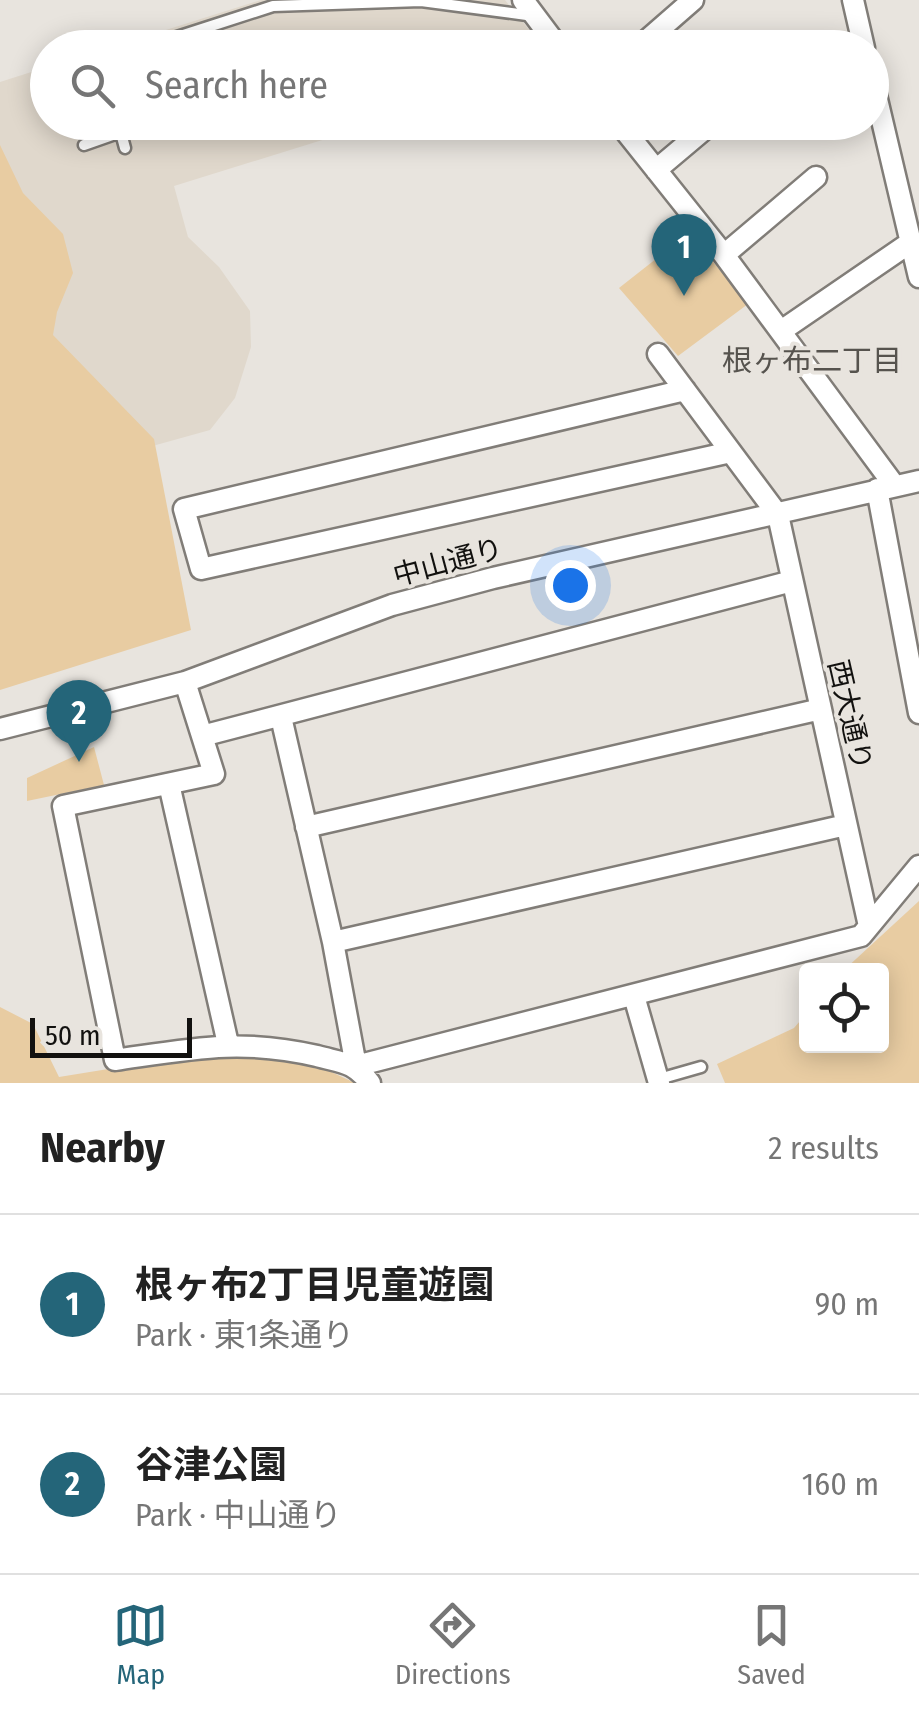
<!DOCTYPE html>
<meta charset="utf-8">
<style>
body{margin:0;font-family:"Fira Sans Condensed","Noto Sans JP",sans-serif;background:#f6f6f6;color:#222}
.controls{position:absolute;right:30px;bottom:30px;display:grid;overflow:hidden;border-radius:10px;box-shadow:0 5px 25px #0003}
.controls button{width:90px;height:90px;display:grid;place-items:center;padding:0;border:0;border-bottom:2px solid #e0e0e0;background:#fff;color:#222;font:50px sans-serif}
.scale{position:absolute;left:30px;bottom:25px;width:162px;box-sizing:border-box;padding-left:10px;border:5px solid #12110f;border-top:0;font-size:28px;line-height:35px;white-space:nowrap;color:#12110f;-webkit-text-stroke:8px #e8e4de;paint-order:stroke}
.you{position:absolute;left:570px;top:585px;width:35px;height:35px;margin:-25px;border:8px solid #fff;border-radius:50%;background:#1a73e8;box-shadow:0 0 0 15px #1a73e833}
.badge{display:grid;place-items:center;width:65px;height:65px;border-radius:50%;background:#246579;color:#fff;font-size:32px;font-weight:700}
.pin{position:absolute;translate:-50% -82px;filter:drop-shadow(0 2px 5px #0008)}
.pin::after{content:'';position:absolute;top:52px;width:35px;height:30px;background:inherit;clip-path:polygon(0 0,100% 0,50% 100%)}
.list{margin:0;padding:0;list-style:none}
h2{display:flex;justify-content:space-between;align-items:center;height:130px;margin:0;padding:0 40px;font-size:42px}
h2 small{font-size:32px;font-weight:400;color:#767676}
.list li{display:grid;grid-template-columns:65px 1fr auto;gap:30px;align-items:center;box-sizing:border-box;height:180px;padding:0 40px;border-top:2px solid #e0e0e0}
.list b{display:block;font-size:38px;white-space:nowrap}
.list p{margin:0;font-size:32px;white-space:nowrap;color:#767676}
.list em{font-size:32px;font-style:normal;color:#767676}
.icon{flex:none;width:55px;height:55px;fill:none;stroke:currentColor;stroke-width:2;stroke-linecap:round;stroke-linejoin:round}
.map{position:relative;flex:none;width:919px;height:1083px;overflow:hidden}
.search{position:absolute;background:#fff;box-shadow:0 5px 25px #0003;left:30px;right:30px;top:30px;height:110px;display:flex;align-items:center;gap:25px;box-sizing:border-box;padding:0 35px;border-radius:55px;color:#767676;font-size:38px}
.sheet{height:490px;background:#fff}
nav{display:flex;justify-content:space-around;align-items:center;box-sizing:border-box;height:140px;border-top:2px solid #e0e0e0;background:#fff;font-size:28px;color:#767676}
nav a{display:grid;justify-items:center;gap:5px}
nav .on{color:#246579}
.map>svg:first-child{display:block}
.built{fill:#e0d8cc}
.green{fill:#e8cca2}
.building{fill:#c9c5bf;stroke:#a7a39d;stroke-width:2.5;filter:url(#shadow)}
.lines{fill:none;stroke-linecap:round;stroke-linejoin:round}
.service-casing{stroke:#817d78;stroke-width:15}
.minor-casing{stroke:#817d78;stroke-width:25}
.service{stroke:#fff;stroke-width:10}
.minor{stroke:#fff;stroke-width:20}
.labels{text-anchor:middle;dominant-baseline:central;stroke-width:8;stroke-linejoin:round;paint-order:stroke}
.street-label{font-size:28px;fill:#12110f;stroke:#e8e4de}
.neighbourhood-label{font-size:30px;fill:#56534e;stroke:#e8e4de}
</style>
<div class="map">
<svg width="919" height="1083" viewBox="0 0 919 1083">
<defs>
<filter id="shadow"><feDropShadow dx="9" dy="9" stdDeviation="0" flood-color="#0004"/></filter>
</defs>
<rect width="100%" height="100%" fill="#e8e4de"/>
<path class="built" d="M 261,0 L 505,0 L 543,47 L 109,48 Z
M 47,67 L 48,122 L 377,123 L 174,186 L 188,237 L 219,267 L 250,311 L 251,347 L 235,398 L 210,430 L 131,452 L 42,333 L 0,196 L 0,82 Z"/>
<path class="green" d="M 0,145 L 23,193 L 63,234 L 73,273 L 57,312 L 53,335 L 154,439 L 191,630 L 0,690 Z
M 689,233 L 748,304 L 678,356 L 619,288 Z
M 94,747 L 104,785 L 27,801 L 27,778 Z
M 919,901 L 919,1083 L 725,1083 L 717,1064 L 794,1028 L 806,1014 L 806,1046 L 882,1046 L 882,971 L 844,970 Z
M 0,1007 L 33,1024 L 59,1077 L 176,1058 L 245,1057 L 310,1062 L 355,1083 L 0,1083 Z"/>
<path class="building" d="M 71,122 L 105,122 L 105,124 L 74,134 Z"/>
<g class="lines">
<defs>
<path id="service" d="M 143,48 L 273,6 L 421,1 L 534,16
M 118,122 L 125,148
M 84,145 L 121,132
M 659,1079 L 701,1067"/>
<path id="minor" d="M 523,0 L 559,48
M 853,0 L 864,48
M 638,48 L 693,0
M 872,78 L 919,277
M 618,122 L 724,255 L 894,485
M 656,170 L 713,122
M 724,255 L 816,177
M 781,331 L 911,242
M 658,354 L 778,515 L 869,926
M 685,390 L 184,509 L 201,569 L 731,452
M 877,489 L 919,713
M 185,682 L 214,774 L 63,806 L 115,1060 C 191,1049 240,1038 317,1056 C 342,1063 353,1061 370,1083
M 281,717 L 333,942 L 356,1066 L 861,936 L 919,866
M 0,729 L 185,682 L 392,605 L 493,578 L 919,481
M 202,736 L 792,581
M 169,784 L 228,1044
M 306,827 L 821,709
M 333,942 L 846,825
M 634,996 L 659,1083"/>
</defs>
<use href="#service" class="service-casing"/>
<use href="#minor" class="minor-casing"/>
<use href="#service" class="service"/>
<use href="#minor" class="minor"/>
</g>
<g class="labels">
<g class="street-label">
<text transform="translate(448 562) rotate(-15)">中山通り</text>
<text transform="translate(850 715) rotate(77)">西大通り</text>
</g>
<g class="neighbourhood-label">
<text x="812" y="361">根ヶ布二丁目</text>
</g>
</g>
</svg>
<div class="controls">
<button><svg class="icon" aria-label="locate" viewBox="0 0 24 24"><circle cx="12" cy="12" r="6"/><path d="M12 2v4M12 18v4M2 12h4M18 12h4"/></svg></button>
</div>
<div class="scale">50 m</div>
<div class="you"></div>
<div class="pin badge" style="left:684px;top:296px">1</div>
<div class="pin badge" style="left:79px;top:762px">2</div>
<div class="search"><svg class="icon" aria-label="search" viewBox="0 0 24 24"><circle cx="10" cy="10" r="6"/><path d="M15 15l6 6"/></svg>Search here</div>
</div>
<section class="sheet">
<h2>Nearby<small>2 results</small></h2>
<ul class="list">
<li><span class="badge">1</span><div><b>根ヶ布2丁目児童遊園</b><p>Park · 東1条通り</p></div><em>90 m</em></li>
<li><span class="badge">2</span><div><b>谷津公園</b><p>Park · 中山通り</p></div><em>160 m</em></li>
</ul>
</section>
<nav>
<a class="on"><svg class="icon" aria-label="map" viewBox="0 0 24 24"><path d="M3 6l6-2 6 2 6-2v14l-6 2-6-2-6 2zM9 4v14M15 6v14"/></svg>Map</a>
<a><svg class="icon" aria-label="directions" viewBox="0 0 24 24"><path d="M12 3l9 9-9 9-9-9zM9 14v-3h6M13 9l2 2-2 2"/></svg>Directions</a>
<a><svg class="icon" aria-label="saved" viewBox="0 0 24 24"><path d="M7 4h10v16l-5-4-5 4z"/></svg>Saved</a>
</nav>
